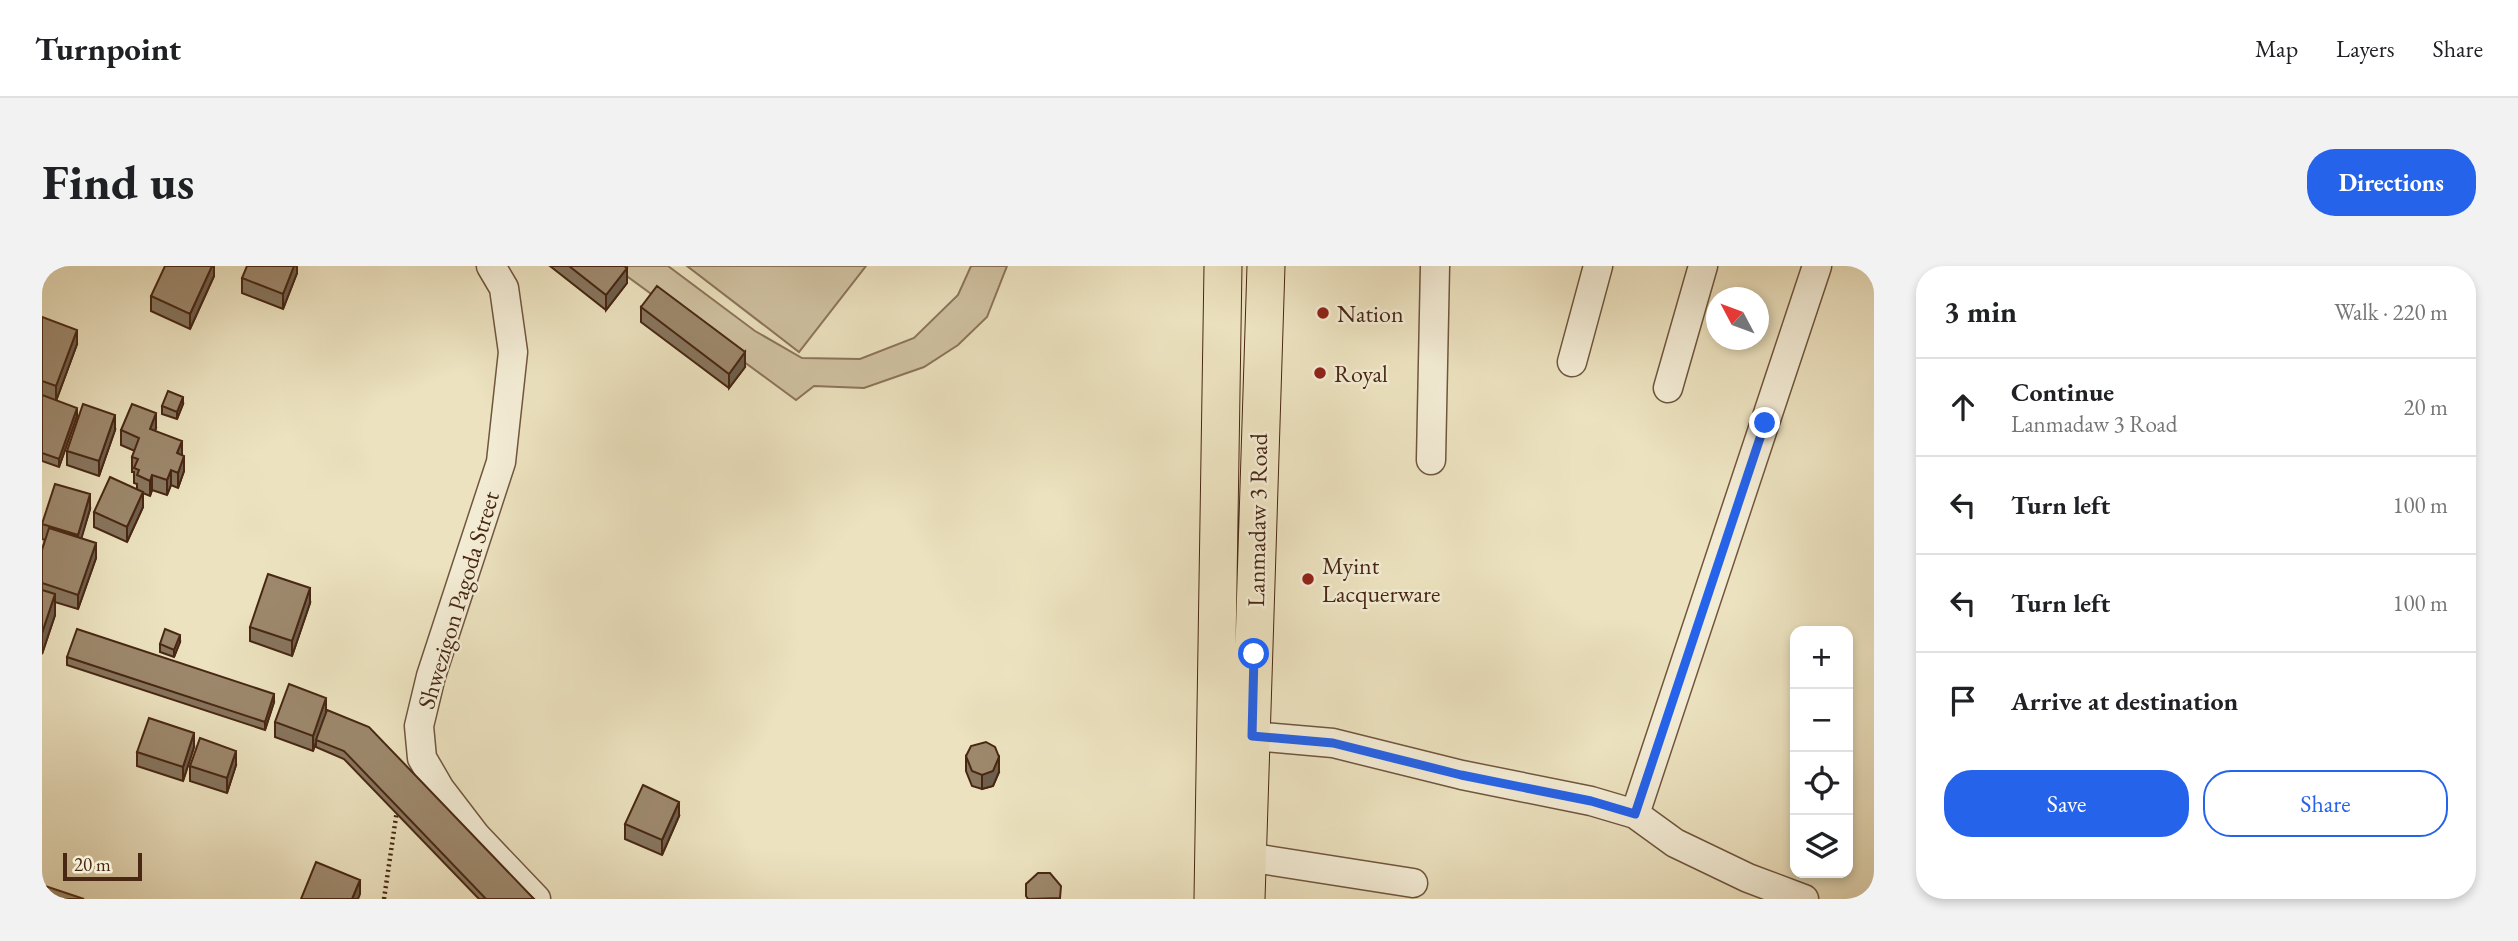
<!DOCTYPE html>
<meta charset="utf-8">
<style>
body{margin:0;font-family:"EB Garamond",serif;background:#f2f2f2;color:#202124}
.controls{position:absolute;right:21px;bottom:21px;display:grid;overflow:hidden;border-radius:14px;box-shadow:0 4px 10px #0003}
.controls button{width:63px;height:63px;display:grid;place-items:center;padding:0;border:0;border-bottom:2px solid #e0e0e0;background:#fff;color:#202124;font:35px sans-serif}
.compass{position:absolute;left:1664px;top:21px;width:63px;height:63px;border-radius:50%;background:#fff;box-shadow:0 4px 10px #0003;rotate:311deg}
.scale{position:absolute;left:21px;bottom:18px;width:79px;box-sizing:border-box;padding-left:7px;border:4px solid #482713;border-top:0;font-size:19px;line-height:24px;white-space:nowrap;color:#482713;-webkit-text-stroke:5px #f3ecd5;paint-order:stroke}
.stop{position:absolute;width:21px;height:21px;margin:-16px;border:5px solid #2563eb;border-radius:50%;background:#fff}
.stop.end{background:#2563eb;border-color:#fff;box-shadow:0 2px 7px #0008}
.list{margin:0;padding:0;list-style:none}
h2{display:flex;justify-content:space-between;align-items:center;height:91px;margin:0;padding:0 28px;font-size:30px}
h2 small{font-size:23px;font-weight:400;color:#757577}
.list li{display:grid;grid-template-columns:46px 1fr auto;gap:21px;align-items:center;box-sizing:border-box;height:98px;padding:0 28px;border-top:2px solid #e0e0e0}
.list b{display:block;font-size:26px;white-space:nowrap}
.list p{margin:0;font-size:23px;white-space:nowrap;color:#757577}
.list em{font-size:23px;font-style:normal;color:#757577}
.actions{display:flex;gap:14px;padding:21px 28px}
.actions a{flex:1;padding:16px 0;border:2px solid #2563eb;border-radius:28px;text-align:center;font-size:24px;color:#2563eb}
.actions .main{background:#2563eb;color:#fff}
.icon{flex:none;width:38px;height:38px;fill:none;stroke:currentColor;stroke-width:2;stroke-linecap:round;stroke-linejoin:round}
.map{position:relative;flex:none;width:1832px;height:633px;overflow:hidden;border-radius:28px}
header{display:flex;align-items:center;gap:42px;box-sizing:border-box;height:98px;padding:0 35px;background:#fff;border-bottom:2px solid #e0e0e0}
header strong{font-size:33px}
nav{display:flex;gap:38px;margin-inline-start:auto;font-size:24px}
.intro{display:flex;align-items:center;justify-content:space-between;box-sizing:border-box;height:168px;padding:0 42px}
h1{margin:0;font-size:49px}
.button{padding:18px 32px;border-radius:28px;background:#2563eb;color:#fff;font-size:24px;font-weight:700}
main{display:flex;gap:42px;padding:0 42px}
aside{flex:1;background:#fff;border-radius:28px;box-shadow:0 4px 10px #0003}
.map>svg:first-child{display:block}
.green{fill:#d0c2a2;stroke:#8c745a;stroke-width:2}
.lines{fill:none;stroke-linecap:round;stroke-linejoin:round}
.minor-casing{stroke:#71563e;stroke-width:31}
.major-casing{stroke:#482713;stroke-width:39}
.path{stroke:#482713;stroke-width:4.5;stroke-dasharray:2 3.5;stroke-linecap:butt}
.minor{stroke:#f3ecd5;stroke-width:28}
.major{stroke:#ece2bf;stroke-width:37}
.wall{fill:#87755d;stroke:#482713;stroke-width:2}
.shaded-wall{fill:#6e5f4c;stroke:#482713;stroke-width:2}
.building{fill:#9d886c;stroke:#482713;stroke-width:2}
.route{stroke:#2563eb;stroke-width:9}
.poi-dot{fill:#8f2418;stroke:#f3ecd5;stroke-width:2.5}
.labels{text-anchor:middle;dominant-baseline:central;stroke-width:5;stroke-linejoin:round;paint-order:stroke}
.poi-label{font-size:24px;fill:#482713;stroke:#f3ecd5;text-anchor:start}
.street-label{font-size:24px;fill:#482713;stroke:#f3ecd5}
</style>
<header>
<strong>Turnpoint</strong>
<nav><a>Map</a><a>Layers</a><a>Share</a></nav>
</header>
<div class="intro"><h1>Find us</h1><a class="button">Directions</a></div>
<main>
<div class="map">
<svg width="1832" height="633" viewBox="0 0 1832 633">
<rect width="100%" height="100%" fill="#ece2bf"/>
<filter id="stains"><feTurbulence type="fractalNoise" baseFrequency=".00286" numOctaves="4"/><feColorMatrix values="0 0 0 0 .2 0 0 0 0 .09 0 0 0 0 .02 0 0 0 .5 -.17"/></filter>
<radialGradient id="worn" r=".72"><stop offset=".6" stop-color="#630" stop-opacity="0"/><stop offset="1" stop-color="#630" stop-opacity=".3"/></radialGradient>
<path class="green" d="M 571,0 L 626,0 L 713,65 L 760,92 L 818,93 L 872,72 L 916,29 L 929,0 L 965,0 L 945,51 L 916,79 L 882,101 L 822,122 L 772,120 L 754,134 Z
M 645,0 L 824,0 L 757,86 Z"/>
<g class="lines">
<defs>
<path id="minor" d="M 449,0 L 462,22 L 471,86 L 459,196 L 389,410 L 377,460 L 380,492 L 398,523 L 434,570 L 494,633
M 1530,96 L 1556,0
M 1626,122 L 1661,0
M 1389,194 L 1393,0
M 1210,470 L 1291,477 L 1420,509 L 1549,535 L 1593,548 L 1633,577 L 1706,612 L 1762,633
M 1593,548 L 1775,0
M 1205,591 L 1371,617"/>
<path id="major" d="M 1171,633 L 1181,0
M 1204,633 L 1224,0"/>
</defs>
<use href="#minor" class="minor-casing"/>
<use href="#major" class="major-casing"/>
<path class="path" d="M 342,633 L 355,544"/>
<use href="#minor" class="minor"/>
<use href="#major" class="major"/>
</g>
<path class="wall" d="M 172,0 L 172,10 L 148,63 L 109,45 L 109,30 Z
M 255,0 L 255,7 L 241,43 L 200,27 L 200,12 Z
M 508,0 L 582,0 L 585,17 L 564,44 Z
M 599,41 L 703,101 L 687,122 L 599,56 Z
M 0,51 L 35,78 L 14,135 L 35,150 L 17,201 L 0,195 Z
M 141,138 L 135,153 L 120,148 L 120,140 Z
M 114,162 L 113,165 L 140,189 L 142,205 L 136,222 L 129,219 L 125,229 L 110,224 L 108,230 L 101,227 L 101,241 L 85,276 L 52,261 L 52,246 L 95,223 L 95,218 L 92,217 L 92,206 L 90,206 L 90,191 L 93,185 L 79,179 L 79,164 Z
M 73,164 L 57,210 L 25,199 L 25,185 Z
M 48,243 L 39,272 L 54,292 L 36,343 L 13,336 L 13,349 L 0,388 L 0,284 L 3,274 L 0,273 L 0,258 Z
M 268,337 L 250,390 L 208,375 L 208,361 Z
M 138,376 L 132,391 L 118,386 L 118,378 Z
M 25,391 L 232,436 L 223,464 L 25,399 Z
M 284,446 L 492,633 L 437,633 L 302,493 L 274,481 L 274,474 L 271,485 L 233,471 L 233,456 Z
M 152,481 L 141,515 L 95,500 L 95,486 Z
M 924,490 L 957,506 L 951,520 L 940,523 L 930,520 L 924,505 Z
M 194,499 L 185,527 L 148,515 L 148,500 Z
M 637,550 L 620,589 L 583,573 L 583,558 Z"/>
<path class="shaded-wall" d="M 170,0 L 172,0 L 172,10 L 148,63 L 148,48 Z
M 252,0 L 255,0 L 255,7 L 241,43 L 241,28 Z
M 585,2 L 585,17 L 564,44 L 564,29 Z
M 35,64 L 35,78 L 14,135 L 14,120 Z
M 703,86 L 703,101 L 687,122 L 687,108 Z
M 141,131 L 141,138 L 135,153 L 135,146 Z
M 35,142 L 35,150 L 17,201 L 17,193 Z
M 114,147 L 114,162 L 108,178 L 108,163 Z
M 73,149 L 73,164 L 57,210 L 57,195 Z
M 140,175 L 140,190 L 135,187 Z
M 142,190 L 142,205 L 136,222 L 136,207 Z
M 129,204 L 129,219 L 125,229 L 125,214 Z
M 110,209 L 110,224 L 108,230 L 108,215 Z
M 101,226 L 101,241 L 85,276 L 85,261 Z
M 48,228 L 48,243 L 36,284 L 36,269 Z
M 54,277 L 54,292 L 36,343 L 36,329 Z
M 268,322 L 268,337 L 250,390 L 250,375 Z
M 13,328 L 13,349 L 0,388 L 0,367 Z
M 138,369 L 138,376 L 132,391 L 132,384 Z
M 232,428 L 232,436 L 223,464 L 223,456 Z
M 284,432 L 284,447 L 271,485 L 271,470 Z
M 152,467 L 152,481 L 141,515 L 141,501 Z
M 194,485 L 194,499 L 185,527 L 185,512 Z
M 957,491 L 957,506 L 951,520 L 940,523 L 940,509 Z
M 637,536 L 637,550 L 620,589 L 620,574 Z
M 318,614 L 318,628 L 316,633 L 310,633 Z"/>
<path class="building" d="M 123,0 L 170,0 L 148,48 L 109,30 Z
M 205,0 L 252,0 L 241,28 L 200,12 Z
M 527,0 L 582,0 L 585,2 L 564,29 Z
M 615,20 L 703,86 L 687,108 L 599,41 Z
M 0,51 L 35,64 L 14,120 L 0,115 Z
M 126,125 L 141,131 L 135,146 L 120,140 Z
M 0,129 L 35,142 L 17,193 L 0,187 Z
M 41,138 L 73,149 L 57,195 L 25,185 Z
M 90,138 L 114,147 L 108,163 L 140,175 L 135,187 L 142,190 L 136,207 L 129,204 L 125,214 L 110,209 L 108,215 L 95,209 L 97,204 L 92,202 L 96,193 L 90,191 L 97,172 L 79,164 Z
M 68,211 L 101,226 L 85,261 L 52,246 Z
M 13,218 L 48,228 L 36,269 L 0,258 Z
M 7,262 L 54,277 L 36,329 L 0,317 L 0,284 Z
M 226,308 L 268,322 L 250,375 L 208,361 Z
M 0,324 L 13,328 L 0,367 Z
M 35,363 L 232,428 L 223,456 L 25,391 Z
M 123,363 L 138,369 L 132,384 L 118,378 Z
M 247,418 L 284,432 L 271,470 L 233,456 Z
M 285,444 L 327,461 L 492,633 L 444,633 L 302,485 L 274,474 Z
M 107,452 L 152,467 L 141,501 L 95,486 Z
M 158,472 L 194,485 L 185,512 L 148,500 Z
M 944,476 L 953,481 L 957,491 L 951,505 L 940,509 L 930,505 L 924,490 L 929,480 Z
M 601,519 L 637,536 L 620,574 L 583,558 Z
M 274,596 L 318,614 L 310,633 L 259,633 Z
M 996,607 L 1008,607 L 1019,620 L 1018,632 L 986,633 L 984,630 L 984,618 Z
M 0,619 L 42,633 L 0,633 Z"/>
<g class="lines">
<path class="route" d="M 1212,388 L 1210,470 L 1291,477 L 1419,509 L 1549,535 L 1593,548 L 1723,157"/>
</g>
<g class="poi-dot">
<circle cx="1281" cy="47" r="7"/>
<circle cx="1278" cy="107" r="7"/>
<circle cx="1266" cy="313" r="7"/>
</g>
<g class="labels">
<g class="poi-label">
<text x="1295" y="47">Nation</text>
<text x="1292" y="107">Royal</text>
<text x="1280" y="299">Myint<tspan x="1280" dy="28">Lacquerware</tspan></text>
</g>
<g class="street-label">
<text transform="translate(1215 254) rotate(-89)">Lanmadaw 3 Road</text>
<text transform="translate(416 334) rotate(-73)">Shwezigon Pagoda Street</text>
</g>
</g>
<rect width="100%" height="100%" filter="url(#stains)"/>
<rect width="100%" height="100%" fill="url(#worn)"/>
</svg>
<div class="controls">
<button>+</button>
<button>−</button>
<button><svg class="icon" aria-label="locate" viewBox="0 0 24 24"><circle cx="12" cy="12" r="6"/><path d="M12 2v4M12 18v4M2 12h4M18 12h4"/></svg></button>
<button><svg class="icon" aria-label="layers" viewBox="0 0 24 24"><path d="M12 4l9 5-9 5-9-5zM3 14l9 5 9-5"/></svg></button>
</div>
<svg class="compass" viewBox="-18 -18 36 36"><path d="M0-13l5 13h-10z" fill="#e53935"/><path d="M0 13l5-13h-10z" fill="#757577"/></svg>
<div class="scale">20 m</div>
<div class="stop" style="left:1212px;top:388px"></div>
<div class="stop end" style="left:1723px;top:157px"></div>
</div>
<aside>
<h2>3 min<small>Walk · 220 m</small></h2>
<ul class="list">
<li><svg class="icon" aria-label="ahead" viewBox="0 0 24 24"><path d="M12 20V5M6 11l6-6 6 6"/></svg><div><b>Continue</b><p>Lanmadaw 3 Road</p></div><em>20 m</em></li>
<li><svg class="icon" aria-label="left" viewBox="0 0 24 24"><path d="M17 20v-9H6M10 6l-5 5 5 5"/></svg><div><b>Turn left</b></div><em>100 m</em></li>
<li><svg class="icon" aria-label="left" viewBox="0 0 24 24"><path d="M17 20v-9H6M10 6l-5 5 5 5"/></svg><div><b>Turn left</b></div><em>100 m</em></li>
<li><svg class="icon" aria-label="arrive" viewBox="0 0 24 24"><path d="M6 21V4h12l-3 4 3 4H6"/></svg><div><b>Arrive at destination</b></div></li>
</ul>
<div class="actions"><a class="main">Save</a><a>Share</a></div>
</aside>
</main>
